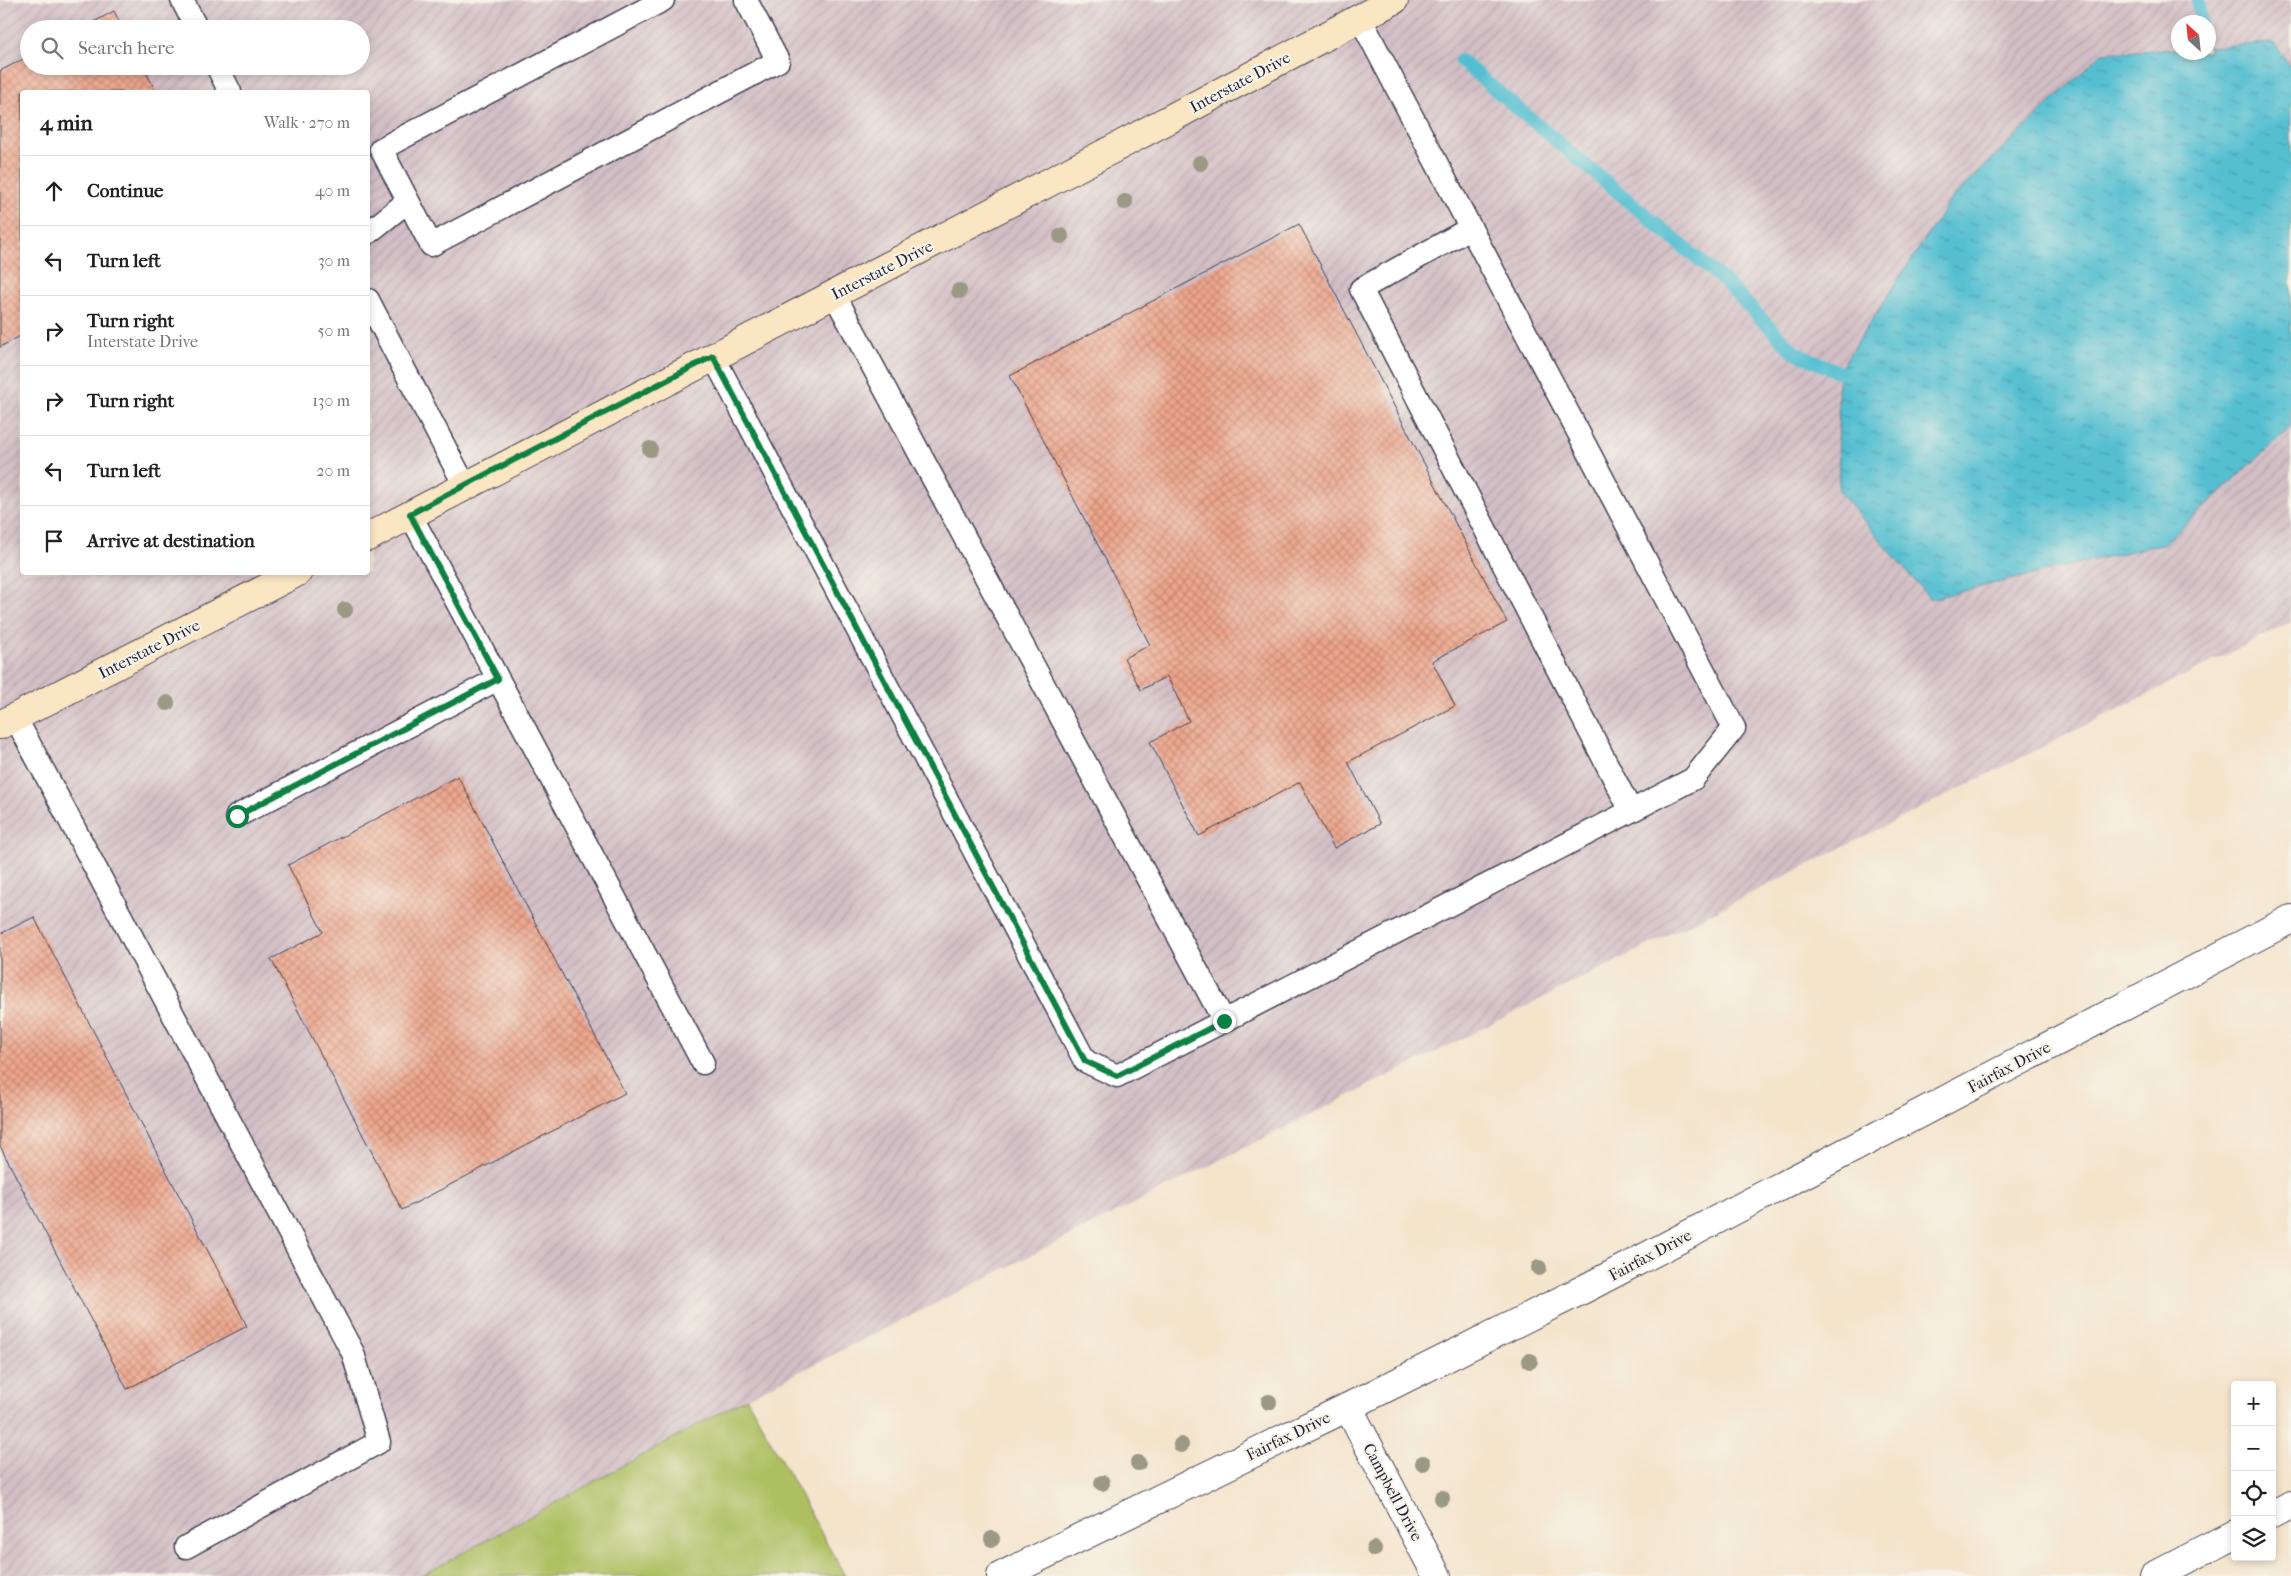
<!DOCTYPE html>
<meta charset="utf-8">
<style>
body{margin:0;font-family:"IM FELL French Canon",serif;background:#f2f2f2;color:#222}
.controls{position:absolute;right:15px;bottom:15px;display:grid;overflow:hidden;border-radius:5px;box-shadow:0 2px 8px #0003}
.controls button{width:45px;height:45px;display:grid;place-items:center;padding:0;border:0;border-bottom:1px solid #e0e0e0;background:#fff;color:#222;font:25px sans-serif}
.compass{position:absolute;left:2171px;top:15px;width:45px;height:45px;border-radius:50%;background:#fff;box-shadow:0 2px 8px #0003;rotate:333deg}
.stop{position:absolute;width:15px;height:15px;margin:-11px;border:4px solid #0b8043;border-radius:50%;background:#fff}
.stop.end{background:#0b8043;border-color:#fff;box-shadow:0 1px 5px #0008}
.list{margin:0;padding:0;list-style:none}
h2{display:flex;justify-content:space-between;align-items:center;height:65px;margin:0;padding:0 20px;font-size:21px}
h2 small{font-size:16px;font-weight:400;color:#767676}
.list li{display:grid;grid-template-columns:32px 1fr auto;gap:15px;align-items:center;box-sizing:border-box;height:70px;padding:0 20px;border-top:1px solid #e0e0e0}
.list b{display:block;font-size:19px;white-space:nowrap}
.list p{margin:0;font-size:16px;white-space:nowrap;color:#767676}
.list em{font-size:16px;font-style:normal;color:#767676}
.icon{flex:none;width:28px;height:28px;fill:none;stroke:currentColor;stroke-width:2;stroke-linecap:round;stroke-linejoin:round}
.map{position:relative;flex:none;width:2291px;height:1576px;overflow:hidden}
.search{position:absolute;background:#fff;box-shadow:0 2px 8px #0003;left:20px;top:20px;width:350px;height:55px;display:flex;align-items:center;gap:12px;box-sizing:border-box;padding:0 18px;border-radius:28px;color:#767676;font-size:19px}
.panel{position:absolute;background:#fff;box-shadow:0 2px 8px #0003;left:20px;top:90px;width:350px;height:485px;border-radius:5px}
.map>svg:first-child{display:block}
.industrial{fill:url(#industrial-furrows);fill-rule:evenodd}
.green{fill:#aebf62;stroke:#68704e}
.water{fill:url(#water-ripples);stroke:#3c7086}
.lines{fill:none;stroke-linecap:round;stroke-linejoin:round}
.stream{stroke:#55bfd1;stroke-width:14}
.building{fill:url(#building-cross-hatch)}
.service-casing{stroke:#423f51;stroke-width:25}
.minor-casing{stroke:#423f51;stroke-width:30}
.secondary-casing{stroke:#423f51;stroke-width:30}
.service{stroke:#fff;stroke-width:22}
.minor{stroke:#fff;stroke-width:28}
.secondary{stroke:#fbe6c3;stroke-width:28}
.tree{fill:#9b9884}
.route{stroke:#0b8043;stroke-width:6}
.labels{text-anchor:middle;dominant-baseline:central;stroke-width:4.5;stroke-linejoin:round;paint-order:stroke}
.street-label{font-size:16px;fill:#22223b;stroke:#f7f3e8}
</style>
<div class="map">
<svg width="2291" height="1576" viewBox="0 0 2291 1576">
<defs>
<pattern id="industrial-furrows" width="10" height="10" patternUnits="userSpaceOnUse" patternTransform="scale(1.25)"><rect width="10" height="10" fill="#d2bec5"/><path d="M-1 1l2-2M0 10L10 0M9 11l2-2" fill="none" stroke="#b4a3aa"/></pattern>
<pattern id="water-ripples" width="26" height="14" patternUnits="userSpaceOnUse" patternTransform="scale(1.25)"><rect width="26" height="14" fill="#55bfd1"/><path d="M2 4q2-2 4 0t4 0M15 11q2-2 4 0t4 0" fill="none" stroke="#469bab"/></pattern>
<pattern id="building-cross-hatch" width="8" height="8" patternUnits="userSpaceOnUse" patternTransform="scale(1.25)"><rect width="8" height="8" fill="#eea58b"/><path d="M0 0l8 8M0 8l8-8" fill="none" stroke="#c08673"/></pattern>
</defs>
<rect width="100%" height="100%" fill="#f7f3e8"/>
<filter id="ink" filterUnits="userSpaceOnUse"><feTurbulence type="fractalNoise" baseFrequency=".02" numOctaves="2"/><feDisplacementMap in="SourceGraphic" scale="10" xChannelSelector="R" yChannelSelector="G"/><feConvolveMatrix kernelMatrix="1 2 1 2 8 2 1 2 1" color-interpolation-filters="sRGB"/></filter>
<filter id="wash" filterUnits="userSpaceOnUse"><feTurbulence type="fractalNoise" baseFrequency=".0096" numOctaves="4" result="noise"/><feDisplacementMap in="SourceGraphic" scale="20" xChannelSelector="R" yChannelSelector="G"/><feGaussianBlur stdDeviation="1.12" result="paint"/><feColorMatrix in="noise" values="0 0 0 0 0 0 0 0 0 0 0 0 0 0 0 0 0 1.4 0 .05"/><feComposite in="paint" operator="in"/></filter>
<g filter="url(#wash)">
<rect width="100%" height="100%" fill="#f4e4cc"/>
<path class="industrial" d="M 0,0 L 2291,0 L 2291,622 L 747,1398 L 421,1576 L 0,1576 ZM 2178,22 L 2208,22 L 2208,52 L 2178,52 ZM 29,29 L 361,29 L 361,66 L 29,66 ZM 22,92 L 368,92 L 368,572 L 22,572 Z"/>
<path class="green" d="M 747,1398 L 845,1576 L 421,1576 Z"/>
<path class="water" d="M 2274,43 L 2291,67 L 2291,427 L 2165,543 L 1930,599 L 1839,491 L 1838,372 L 1951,199 L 2102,53 L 2178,49 L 2178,52 L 2208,52 L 2209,47 Z"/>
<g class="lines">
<path class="stream" d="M 2198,0 L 2201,22
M 1461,61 L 1722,279 L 1793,351 L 1838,372"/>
</g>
<g id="blocks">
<path class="building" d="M 114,11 L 123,29 L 81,29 Z
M 29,56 L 29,66 L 143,66 L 156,92 L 22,92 L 22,335 L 0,347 L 0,71 Z
M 1299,224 L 1507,622 L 1432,661 L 1455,706 L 1348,762 L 1380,824 L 1334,848 L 1300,782 L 1199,836 L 1150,742 L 1189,721 L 1167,676 L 1141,690 L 1124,658 L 1150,645 L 1010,376 Z
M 458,776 L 625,1093 L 402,1210 L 271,959 L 323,932 L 288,865 Z
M 34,917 L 247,1326 L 127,1389 L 0,1146 L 0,934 Z"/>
</g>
</g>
<g filter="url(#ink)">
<use href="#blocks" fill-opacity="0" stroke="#423f51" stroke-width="1"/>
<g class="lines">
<defs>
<path id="service" d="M 182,0 L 197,29
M 663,0 L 381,149 L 431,245 L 778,61 L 746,0
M 217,66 L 230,92
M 1471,228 L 1361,289 L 1631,811
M 368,233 L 408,201
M 834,294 L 1224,1021
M 368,300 L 465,486
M 713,356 L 1085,1061 L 1117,1076 L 1631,811 L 1693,779 L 1734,728 L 1360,18
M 410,514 L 703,1063
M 15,717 L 353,1353 L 379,1442 L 186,1547
M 237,816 L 498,679"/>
<path id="minor" d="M 1348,1407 L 1437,1576
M 2272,1515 L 2291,1505
M 1001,1576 L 1348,1407 L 1590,1286 L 2291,919
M 2154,1576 L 2235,1534"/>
<path id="secondary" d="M 368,537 L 1113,149 L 1394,0
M 0,725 L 298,572"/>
</defs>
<use href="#service" class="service-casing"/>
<use href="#minor" class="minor-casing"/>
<use href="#secondary" class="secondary-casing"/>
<use href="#service" class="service"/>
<use href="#minor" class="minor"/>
<use href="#secondary" class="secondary"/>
</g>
<g class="tree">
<circle cx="1200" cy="163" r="8"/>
<circle cx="1125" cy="202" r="8"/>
<circle cx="1061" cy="236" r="8"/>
<circle cx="959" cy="291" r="8"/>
<circle cx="650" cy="449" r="8"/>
<circle cx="345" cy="610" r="8"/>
<circle cx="167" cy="703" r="8"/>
<circle cx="1539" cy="1268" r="8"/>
<circle cx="1530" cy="1361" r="8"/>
<circle cx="1269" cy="1402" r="8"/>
<circle cx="1181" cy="1445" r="8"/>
<circle cx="1138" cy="1463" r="8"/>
<circle cx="1423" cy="1463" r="8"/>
<circle cx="1102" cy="1483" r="8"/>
<circle cx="1442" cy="1498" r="8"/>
<circle cx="992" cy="1539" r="8"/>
<circle cx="1374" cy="1549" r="8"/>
</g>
</g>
<g class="lines" filter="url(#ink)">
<path class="route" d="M 237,816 L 498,679 L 410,514 L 713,356 L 1085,1061 L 1117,1076 L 1224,1021"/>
</g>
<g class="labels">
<g class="street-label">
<text transform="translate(1240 82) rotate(-28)">Interstate Drive</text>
<text transform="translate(882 270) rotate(-27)">Interstate Drive</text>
<text transform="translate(149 649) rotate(-27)">Interstate Drive</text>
<text transform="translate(2009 1067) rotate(-28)">Fairfax Drive</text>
<text transform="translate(1650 1255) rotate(-28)">Fairfax Drive</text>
<text transform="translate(1288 1436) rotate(-26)">Fairfax Drive</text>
<text transform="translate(1393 1492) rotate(62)">Campbell Drive</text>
</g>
</g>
</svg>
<div class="controls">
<button>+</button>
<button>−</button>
<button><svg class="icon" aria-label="locate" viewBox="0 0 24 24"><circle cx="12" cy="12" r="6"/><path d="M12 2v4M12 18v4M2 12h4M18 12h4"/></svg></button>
<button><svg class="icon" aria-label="layers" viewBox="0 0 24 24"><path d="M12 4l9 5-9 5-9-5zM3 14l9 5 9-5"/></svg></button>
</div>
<svg class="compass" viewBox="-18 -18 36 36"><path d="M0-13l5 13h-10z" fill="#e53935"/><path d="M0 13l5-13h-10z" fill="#767676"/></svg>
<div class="stop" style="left:237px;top:816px"></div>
<div class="stop end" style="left:1224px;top:1021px"></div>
<div class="search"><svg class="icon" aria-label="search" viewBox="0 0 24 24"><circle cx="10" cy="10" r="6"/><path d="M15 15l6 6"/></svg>Search here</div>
<section class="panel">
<h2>4 min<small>Walk · 270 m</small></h2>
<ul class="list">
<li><svg class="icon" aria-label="ahead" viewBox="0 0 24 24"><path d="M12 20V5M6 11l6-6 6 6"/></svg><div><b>Continue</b></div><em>40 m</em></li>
<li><svg class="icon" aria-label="left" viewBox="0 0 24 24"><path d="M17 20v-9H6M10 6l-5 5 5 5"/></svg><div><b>Turn left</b></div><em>30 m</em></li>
<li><svg class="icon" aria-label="right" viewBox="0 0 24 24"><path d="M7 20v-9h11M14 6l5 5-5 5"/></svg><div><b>Turn right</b><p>Interstate Drive</p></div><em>50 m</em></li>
<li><svg class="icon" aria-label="right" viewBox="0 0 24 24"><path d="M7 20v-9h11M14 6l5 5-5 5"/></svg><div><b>Turn right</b></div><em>130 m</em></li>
<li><svg class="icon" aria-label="left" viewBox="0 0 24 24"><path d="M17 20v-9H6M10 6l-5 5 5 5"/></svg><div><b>Turn left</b></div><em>20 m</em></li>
<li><svg class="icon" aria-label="arrive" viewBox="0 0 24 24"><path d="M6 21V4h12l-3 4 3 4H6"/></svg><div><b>Arrive at destination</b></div></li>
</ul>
</section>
</div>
